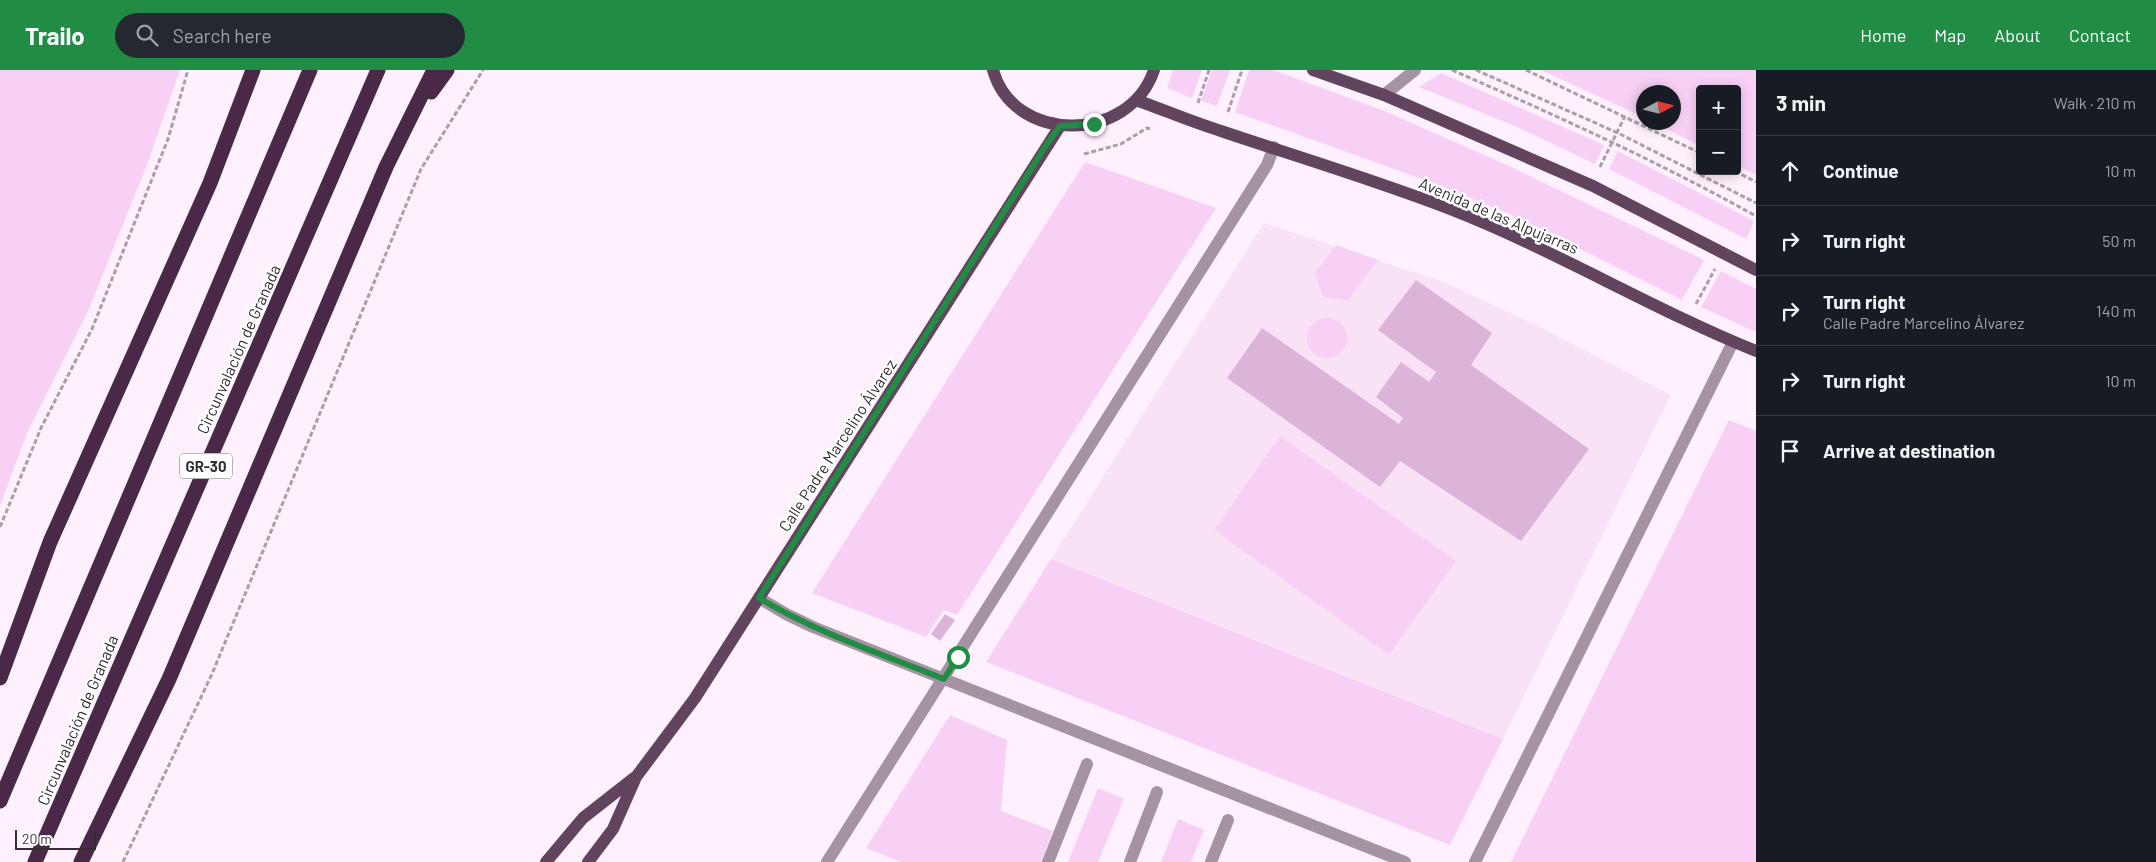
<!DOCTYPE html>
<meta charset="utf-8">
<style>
body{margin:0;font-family:Barlow,sans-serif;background:#242831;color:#f1f3f6}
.controls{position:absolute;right:15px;top:15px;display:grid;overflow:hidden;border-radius:5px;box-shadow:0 2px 12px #0003}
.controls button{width:45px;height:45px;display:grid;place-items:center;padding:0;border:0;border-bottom:1px solid #363941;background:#171b24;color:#f1f3f6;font:25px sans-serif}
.compass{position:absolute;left:1636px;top:15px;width:45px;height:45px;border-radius:50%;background:#171b24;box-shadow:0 2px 12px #0003;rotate:83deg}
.scale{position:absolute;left:15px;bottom:12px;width:81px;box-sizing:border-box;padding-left:5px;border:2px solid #342e33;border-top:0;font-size:14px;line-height:18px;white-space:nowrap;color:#342e33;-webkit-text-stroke:4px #fff;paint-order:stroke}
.stop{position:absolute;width:15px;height:15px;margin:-11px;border:4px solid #218d44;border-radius:50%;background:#fff}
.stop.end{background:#218d44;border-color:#fff;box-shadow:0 1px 5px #0008}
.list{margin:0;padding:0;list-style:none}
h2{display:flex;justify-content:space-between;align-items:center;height:65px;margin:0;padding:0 20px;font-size:21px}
h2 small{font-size:16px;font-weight:400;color:#9ea1a6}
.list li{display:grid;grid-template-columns:32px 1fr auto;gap:15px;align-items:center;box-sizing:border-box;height:70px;padding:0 20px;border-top:1px solid #363941}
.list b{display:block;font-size:19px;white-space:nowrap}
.list p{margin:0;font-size:16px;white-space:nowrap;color:#9ea1a6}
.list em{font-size:16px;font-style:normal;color:#9ea1a6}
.icon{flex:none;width:28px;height:28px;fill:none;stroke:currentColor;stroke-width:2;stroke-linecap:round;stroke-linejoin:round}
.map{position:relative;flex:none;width:1756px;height:792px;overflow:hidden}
header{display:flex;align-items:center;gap:30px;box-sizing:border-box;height:70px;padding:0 25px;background:#218d44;color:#fff}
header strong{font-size:24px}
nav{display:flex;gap:28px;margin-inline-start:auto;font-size:18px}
.search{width:350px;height:45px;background:#242831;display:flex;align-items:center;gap:12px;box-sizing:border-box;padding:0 18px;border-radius:28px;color:#9ea1a6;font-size:19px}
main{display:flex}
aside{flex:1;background:#171b24}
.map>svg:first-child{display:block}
.built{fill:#f9e2f6}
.green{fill:#f9d0f5}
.building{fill:#ddb4d9}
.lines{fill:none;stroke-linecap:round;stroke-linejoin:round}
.path{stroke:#aa9fa9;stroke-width:3;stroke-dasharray:5 2.5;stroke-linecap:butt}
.pedestrian{stroke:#a593a3;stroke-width:12}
.minor{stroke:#a593a3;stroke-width:12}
.primary{stroke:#62445f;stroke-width:12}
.motorway{stroke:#4a2948;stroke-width:15}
.route{stroke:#218d44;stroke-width:6}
.labels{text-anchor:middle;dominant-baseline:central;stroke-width:5;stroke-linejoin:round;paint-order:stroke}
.shield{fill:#fff;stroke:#716d70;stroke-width:1}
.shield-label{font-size:15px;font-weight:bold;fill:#342e33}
.street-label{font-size:16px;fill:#342e33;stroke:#fff}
</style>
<header>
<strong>Trailo</strong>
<div class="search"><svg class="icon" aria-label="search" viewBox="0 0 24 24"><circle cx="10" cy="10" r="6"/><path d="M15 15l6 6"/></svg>Search here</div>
<nav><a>Home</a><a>Map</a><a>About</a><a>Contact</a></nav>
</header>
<main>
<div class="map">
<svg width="1756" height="792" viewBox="0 0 1756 792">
<rect width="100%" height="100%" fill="#fef0fc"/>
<path class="built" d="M 1264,153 L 1444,212 L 1538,256 L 1671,325 L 1503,669 L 1051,489 Z"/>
<path class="green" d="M 0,0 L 180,0 L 147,95 L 89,239 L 27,363 L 0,436 Z
M 1173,0 L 1202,0 L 1192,28 L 1167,18 Z
M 1212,0 L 1230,0 L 1217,36 L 1201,31 Z
M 1249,0 L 1273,0 L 1382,40 L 1507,95 L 1704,190 L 1682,230 L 1512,145 L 1422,109 L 1235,42 Z
M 1541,0 L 1756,0 L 1756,105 L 1737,95 L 1737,19 L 1700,19 L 1700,76 L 1655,53 L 1674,52 L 1674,22 L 1644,22 L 1643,47 Z
M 1441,3 L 1604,75 L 1595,94 L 1517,57 L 1419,17 Z
M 1618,81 L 1754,151 L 1746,169 L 1609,99 Z
M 1085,92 L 1216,138 L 957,545 L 944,540 L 926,567 L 812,523 Z
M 1336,175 L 1378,190 L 1348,230 L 1323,227 L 1315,203 Z
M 1721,201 L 1756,219 L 1756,262 L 1701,237 Z
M1307 268a20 20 0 1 1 40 0a20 20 0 1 1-40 0Z
M 1729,350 L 1756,361 L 1756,792 L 1511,792 Z
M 1280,366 L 1456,491 L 1389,585 L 1214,460 Z
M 1051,489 L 1503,669 L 1450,775 L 986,592 Z
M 950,645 L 1007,670 L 1001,741 L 1053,761 L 1041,792 L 901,792 L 866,778 Z
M 1098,718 L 1124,729 L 1098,792 L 1068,792 Z
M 1178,749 L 1204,760 L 1191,792 L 1161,792 Z"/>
<path class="building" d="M 1416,210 L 1492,263 L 1471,295 L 1589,379 L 1521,471 L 1400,391 L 1380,417 L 1227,308 L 1262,258 L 1399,354 L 1403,348 L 1376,327 L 1401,292 L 1429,312 L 1436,302 L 1378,260 Z
M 945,544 L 955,550 L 940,571 L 931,564 Z"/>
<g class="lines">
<path class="path" d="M 1452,0 C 1555,45 1657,91 1756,146
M 1476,0 L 1618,63 L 1756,133
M 1526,0 L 1700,83
M 1198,33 L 1209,0
M 1228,42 L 1242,0
M 1084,84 L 1121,74 L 1147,58 L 1150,59
M 1600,97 L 1625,46
M 1735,101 L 1756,112
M 1696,234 L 1715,199
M 0,457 L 41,358 L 92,259 L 168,69 L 188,0
M 123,792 L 212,604 L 421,99 L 483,0"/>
<path class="pedestrian" d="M 1384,25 L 1415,0
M 827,792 L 1267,95 L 1274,77
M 1048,792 L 1087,694
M 1130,792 L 1157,722
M 1211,792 L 1228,750"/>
<path class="minor" d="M 759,528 L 786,544 L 813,557 L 1405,792
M 1475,792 L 1733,272"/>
<path class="primary" d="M 993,0 C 1014,75 1130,73 1154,0
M 1313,0 L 1384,25 L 1593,116 L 1756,200
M 1136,30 C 1164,40 1192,52 1221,61 C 1298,87 1375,110 1450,139 C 1555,180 1652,239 1756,281
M 546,792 L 583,748 L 634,708
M 588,792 L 613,759 L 636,707 L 695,628 L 1060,56"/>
<path class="motorway" d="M 431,22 L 447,0
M 0,608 L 50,472 L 210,113 L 253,0
M 0,731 L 310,0
M 35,792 L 378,0
M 81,792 L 169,609 L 386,97 L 434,0"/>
</g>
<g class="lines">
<path class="route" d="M 958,587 L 944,609 C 882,584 817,563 759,528 L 1047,74 L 1060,56 L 1094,54"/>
</g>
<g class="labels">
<rect class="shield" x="180" y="383.5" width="52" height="25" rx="4"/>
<g class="shield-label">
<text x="206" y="396">GR-30</text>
</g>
<g class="street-label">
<text transform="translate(1499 145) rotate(23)">Avenida de las Alpujarras</text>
<text transform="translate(238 279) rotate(-66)">Circunvalación de Granada</text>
<text transform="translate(837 375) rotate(-57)">Calle Padre Marcelino Álvarez</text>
<text transform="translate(77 650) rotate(-67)">Circunvalación de Granada</text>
</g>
</g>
</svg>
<div class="controls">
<button>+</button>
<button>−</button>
</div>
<svg class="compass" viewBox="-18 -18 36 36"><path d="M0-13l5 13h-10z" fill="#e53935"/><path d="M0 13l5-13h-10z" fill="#9ea1a6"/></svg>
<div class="scale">20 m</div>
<div class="stop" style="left:958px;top:587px"></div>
<div class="stop end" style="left:1094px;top:54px"></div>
</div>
<aside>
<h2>3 min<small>Walk · 210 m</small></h2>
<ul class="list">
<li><svg class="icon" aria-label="ahead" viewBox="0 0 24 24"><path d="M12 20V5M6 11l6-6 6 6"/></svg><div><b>Continue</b></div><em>10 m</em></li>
<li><svg class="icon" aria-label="right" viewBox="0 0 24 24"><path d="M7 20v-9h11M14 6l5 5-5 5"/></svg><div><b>Turn right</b></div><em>50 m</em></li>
<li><svg class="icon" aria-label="right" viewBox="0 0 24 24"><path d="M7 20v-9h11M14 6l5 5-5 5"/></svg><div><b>Turn right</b><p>Calle Padre Marcelino Álvarez</p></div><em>140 m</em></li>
<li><svg class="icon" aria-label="right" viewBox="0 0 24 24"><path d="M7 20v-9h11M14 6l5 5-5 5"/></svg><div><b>Turn right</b></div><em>10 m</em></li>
<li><svg class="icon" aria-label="arrive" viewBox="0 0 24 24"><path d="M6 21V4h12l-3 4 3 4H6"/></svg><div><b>Arrive at destination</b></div></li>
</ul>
</aside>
</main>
